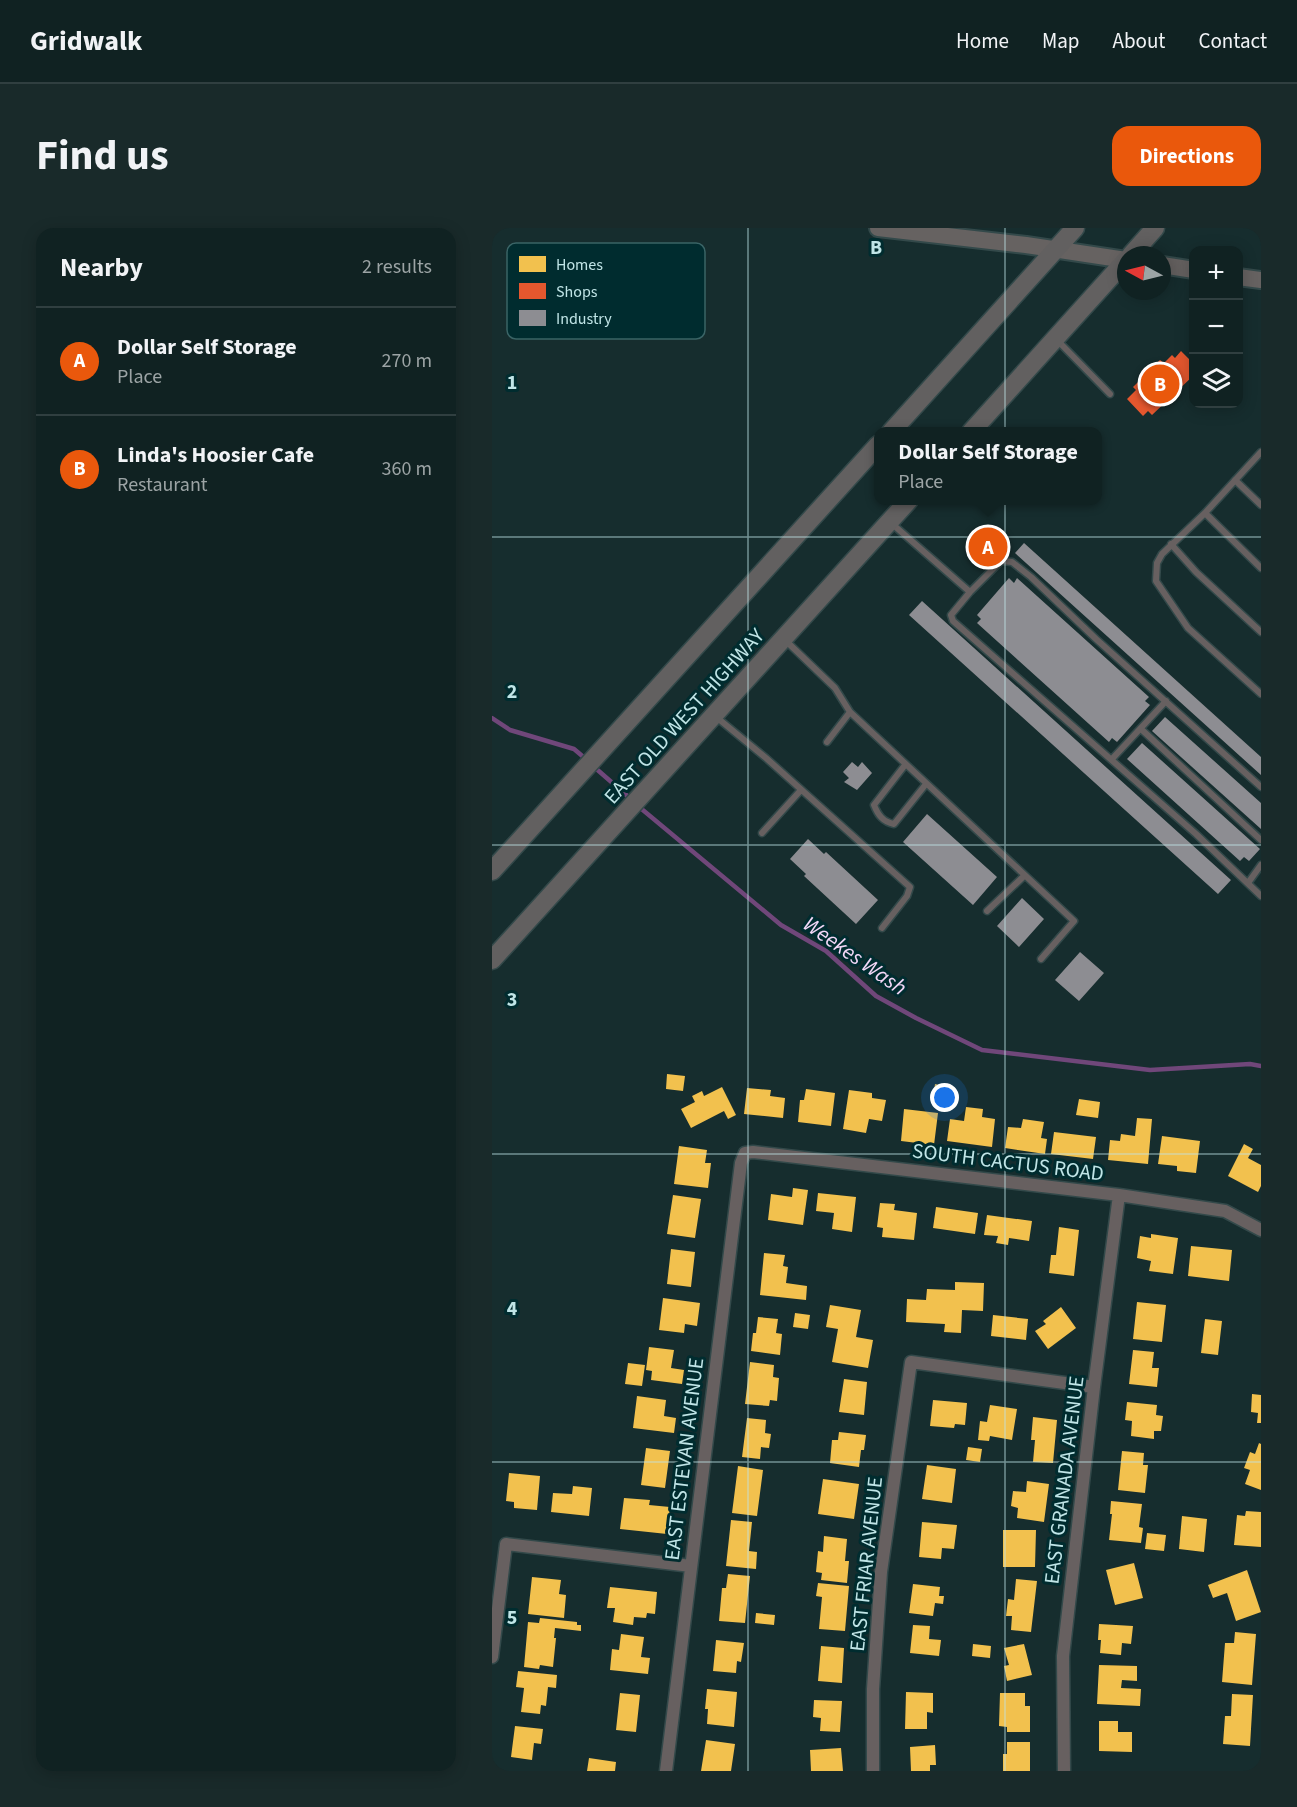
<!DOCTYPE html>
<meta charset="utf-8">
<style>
body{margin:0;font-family:"Source Sans 3",sans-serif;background:#192a2a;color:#f1f3f6}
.controls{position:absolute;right:18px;top:18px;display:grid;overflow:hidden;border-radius:12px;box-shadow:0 3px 15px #0003}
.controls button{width:54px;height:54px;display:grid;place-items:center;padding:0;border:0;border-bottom:2px solid #303f40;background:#102222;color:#f1f3f6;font:30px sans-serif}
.compass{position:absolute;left:625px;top:18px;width:54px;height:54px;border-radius:50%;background:#102222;box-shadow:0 3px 15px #0003;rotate:277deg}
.you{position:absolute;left:453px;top:870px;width:21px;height:21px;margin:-15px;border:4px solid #fff;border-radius:50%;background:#1a73e8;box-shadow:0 0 0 9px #1a73e833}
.badge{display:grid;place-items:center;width:39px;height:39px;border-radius:50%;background:#ea580c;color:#fff;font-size:20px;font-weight:700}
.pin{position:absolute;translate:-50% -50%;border:3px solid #fff;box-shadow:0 2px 6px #0006}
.popup{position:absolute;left:382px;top:199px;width:228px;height:78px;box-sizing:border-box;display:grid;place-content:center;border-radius:12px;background:#102222;filter:drop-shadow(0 2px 4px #0005);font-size:20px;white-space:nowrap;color:#9ca4a5}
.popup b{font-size:22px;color:#f1f3f6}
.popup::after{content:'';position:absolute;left:50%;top:100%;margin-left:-12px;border:12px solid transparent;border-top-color:#102222}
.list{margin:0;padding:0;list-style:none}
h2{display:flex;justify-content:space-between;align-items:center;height:78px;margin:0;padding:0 24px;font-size:26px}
h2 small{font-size:20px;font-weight:400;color:#9ca4a5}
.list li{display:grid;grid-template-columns:39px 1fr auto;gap:18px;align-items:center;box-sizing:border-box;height:108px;padding:0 24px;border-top:2px solid #303f40}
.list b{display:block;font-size:22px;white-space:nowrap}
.list p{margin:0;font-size:20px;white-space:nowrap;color:#9ca4a5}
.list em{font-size:20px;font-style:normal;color:#9ca4a5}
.icon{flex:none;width:33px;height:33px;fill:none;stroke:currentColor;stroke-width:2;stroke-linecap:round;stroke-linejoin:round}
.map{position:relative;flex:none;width:769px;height:1543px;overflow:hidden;border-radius:18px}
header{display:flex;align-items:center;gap:36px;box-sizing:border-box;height:84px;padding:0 30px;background:#102222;border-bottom:2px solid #303f40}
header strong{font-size:28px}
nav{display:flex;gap:33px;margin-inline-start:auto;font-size:21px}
.intro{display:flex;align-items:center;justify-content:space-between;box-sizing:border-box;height:144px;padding:0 36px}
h1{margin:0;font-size:42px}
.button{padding:15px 27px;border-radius:18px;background:#ea580c;color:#fff;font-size:21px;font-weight:700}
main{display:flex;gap:36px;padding:0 36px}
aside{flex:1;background:#102222;border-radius:18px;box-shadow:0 3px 15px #0003}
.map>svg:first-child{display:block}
.homes{fill:#f2c14e}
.shops{fill:#e4572e}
.industry{fill:#8d8d92}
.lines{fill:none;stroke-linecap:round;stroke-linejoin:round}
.stream{stroke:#70477a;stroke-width:4.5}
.service-casing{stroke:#33494a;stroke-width:9}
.minor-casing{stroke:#33494a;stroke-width:15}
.secondary-casing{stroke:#33494a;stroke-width:20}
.primary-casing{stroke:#33494a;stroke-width:21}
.service{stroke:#676060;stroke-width:6}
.minor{stroke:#676060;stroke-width:12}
.secondary{stroke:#666261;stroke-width:16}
.primary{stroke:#626060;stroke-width:18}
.grid{fill:none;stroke:#c0e5e7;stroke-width:1.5;stroke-opacity:0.55}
.labels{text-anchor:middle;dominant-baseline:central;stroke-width:6;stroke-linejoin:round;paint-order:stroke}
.street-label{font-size:21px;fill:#c0e5e7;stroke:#002c2f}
.water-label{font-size:22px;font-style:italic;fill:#f3d8f8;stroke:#002c2f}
.key{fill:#002c2f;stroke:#3a6466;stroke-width:1.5}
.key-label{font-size:16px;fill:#c0e5e7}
.grid-label{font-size:20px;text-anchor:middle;font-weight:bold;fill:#c0e5e7;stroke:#002c2f;stroke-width:6;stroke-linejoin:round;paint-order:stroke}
</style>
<header>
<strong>Gridwalk</strong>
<nav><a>Home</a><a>Map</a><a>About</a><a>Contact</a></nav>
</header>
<div class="intro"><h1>Find us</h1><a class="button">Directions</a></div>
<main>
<aside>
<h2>Nearby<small>2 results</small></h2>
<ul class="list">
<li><span class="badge">A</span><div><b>Dollar Self Storage</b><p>Place</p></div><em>270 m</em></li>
<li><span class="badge">B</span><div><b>Linda's Hoosier Cafe</b><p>Restaurant</p></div><em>360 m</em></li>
</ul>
</aside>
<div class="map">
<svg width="769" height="1543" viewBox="0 0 769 1543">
<rect width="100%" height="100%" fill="#162d2e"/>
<path class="homes" d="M 175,846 L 193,848 L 191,863 L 174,861 Z
M 443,856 L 458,859 L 456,873 L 441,870 Z
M 230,859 L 244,887 L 236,891 L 232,883 L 199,900 L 189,881 L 203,874 L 200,868 L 210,863 L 212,868 Z
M 255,860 L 279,862 L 278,868 L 293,870 L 291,890 L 252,886 Z
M 314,861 L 343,865 L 339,898 L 306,894 L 308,872 L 312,872 Z
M 357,862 L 380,865 L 380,870 L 394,872 L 390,893 L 377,891 L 374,905 L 351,901 Z
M 587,871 L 608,874 L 606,890 L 584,887 Z
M 474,879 L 491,881 L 490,889 L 503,891 L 500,919 L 455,913 L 458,891 L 472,893 Z
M 412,881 L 446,885 L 442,917 L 409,913 Z
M 645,890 L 660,891 L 656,936 L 616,932 L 618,912 L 628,913 L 629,906 L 643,908 Z
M 531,891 L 552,894 L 549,910 L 555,911 L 553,926 L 513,920 L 516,899 L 529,900 Z
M 562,904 L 604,909 L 601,931 L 559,926 Z
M 670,908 L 708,913 L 704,945 L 685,943 L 685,938 L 666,936 Z
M 752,916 L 761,921 L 756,930 L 769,937 L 769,958 L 766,964 L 736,948 Z
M 187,918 L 215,922 L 213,935 L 219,935 L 216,960 L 182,956 Z
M 301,960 L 316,962 L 311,997 L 276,992 L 279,966 L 300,969 Z
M 326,965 L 364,969 L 360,1004 L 340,1001 L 342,985 L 324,983 Z
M 181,967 L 209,971 L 203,1010 L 175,1006 Z
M 388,975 L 403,976 L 402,982 L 425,985 L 422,1012 L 390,1009 L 391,1000 L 385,999 Z
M 444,979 L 486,985 L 483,1006 L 441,1000 Z
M 495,987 L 540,993 L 537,1013 L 517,1010 L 516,1017 L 504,1015 L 506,1008 L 492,1007 Z
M 567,999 L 587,1002 L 582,1048 L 557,1045 L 559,1027 L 564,1027 Z
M 659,1006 L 686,1010 L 681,1046 L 657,1043 L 659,1033 L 645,1030 L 648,1008 L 659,1010 Z
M 699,1018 L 740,1022 L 737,1053 L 696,1048 Z
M 179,1021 L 203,1024 L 199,1059 L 175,1056 Z
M 272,1025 L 293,1027 L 291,1038 L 296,1039 L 294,1055 L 315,1058 L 314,1072 L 268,1067 Z
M 463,1054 L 492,1055 L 491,1083 L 470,1082 L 469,1105 L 452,1104 L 453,1096 L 414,1094 L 415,1071 L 434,1072 L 435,1061 L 463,1062 Z
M 171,1070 L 208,1075 L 205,1098 L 193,1096 L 192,1105 L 167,1102 Z
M 645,1074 L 674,1077 L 670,1114 L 641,1111 Z
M 338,1077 L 369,1082 L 364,1109 L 381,1112 L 376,1140 L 340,1134 L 346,1101 L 334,1099 Z
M 569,1079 L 584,1100 L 556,1121 L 543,1103 L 554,1096 L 551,1093 Z
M 303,1085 L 318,1087 L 316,1101 L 301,1099 Z
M 501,1087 L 536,1091 L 534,1112 L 499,1108 Z
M 266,1089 L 286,1091 L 284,1105 L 290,1106 L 288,1127 L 259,1123 L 261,1105 L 264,1105 Z
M 713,1091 L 730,1093 L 726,1127 L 709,1125 Z
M 157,1119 L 182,1122 L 179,1140 L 192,1142 L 190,1156 L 159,1152 L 160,1143 L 154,1142 Z
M 641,1122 L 662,1124 L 660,1140 L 667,1140 L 665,1159 L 637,1156 Z
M 258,1134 L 282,1137 L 281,1149 L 287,1150 L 285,1173 L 278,1172 L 277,1178 L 253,1176 Z
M 136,1135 L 153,1137 L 150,1158 L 133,1156 Z
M 352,1151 L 375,1154 L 372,1187 L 347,1184 Z
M 760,1166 L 769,1167 L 769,1195 L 765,1195 L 766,1185 L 759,1184 Z
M 145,1168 L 174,1172 L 172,1188 L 184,1190 L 182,1205 L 141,1200 Z
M 441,1172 L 475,1175 L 473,1197 L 463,1196 L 462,1200 L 438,1198 Z
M 635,1174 L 665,1177 L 664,1187 L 671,1188 L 669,1203 L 662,1203 L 662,1211 L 639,1208 L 640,1193 L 633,1192 Z
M 498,1177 L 525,1181 L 520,1212 L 498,1208 L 497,1213 L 486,1212 L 488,1193 L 495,1194 Z
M 541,1189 L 565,1192 L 561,1235 L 541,1234 L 543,1212 L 539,1212 Z
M 255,1190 L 274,1192 L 273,1205 L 279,1206 L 277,1220 L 269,1219 L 268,1231 L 250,1229 Z
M 347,1204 L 374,1207 L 372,1222 L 369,1222 L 367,1239 L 338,1235 L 340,1212 L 346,1212 Z
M 767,1215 L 769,1216 L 769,1262 L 753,1256 L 758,1242 L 752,1240 L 758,1224 L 763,1226 Z
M 476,1219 L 490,1221 L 488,1234 L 474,1232 Z
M 154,1220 L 178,1223 L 173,1260 L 149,1257 Z
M 630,1223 L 652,1225 L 651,1237 L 656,1237 L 653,1265 L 626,1262 Z
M 435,1237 L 464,1241 L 460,1275 L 430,1271 Z
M 246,1238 L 271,1242 L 265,1288 L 240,1285 Z
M 17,1245 L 48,1248 L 45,1282 L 22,1280 L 22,1274 L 14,1273 Z
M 331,1251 L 367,1256 L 362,1291 L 326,1286 Z
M 535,1253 L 557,1256 L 552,1294 L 525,1290 L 526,1280 L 519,1278 L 521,1263 L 534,1264 Z
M 81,1258 L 100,1260 L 97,1288 L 59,1284 L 61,1265 L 80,1266 Z
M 132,1270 L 158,1272 L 157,1277 L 178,1279 L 175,1306 L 128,1301 Z
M 619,1273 L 650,1276 L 647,1299 L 651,1300 L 649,1315 L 617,1312 L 620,1286 L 618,1286 Z
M 754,1283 L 769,1284 L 769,1319 L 742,1317 L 745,1287 L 753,1288 Z
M 690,1288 L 715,1291 L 712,1324 L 687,1321 Z
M 239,1292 L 260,1294 L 257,1323 L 265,1324 L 264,1341 L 234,1338 Z
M 430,1294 L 465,1297 L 462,1321 L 450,1320 L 449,1331 L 427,1329 Z
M 511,1302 L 544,1302 L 543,1339 L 511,1339 Z
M 655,1305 L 674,1307 L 672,1323 L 653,1321 Z
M 332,1308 L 355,1311 L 353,1333 L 357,1333 L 355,1355 L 329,1352 L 330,1345 L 324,1344 L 326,1323 L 331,1324 Z
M 642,1335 L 651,1370 L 623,1377 L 614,1342 Z
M 755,1342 L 769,1384 L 744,1393 L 735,1365 L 721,1370 L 716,1357 Z
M 236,1346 L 258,1348 L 253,1395 L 227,1393 L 230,1360 L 234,1360 Z
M 40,1349 L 69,1352 L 67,1366 L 74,1367 L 72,1390 L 36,1386 Z
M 524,1351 L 545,1353 L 539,1404 L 519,1402 L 520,1388 L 514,1388 L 516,1371 L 522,1372 Z
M 326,1355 L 357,1358 L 353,1403 L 327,1401 L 330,1369 L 324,1368 Z
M 421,1356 L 448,1359 L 447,1368 L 452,1368 L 451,1376 L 443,1375 L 441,1388 L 417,1385 Z
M 118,1359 L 165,1364 L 163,1386 L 155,1385 L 154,1390 L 142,1389 L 141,1397 L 121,1394 L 123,1380 L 115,1380 Z
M 264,1385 L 283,1387 L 282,1397 L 263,1395 Z
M 48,1390 L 85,1394 L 85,1397 L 89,1397 L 89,1403 L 63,1400 L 62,1410 L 64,1410 L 61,1439 L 48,1437 L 47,1441 L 32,1439 L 36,1394 L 47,1395 Z
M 607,1396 L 641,1398 L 639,1416 L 630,1415 L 629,1427 L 608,1425 L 609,1412 L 606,1412 Z
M 421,1397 L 438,1398 L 437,1411 L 449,1412 L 447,1428 L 418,1425 Z
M 743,1404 L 764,1406 L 760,1457 L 730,1454 L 733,1415 L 742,1415 Z
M 129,1406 L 152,1409 L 149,1429 L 158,1430 L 156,1446 L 118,1442 L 120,1421 L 127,1422 Z
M 224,1412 L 252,1415 L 249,1434 L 245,1433 L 244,1445 L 221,1443 Z
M 481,1416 L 499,1418 L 498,1430 L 480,1428 Z
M 532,1416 L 540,1447 L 515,1453 L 512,1438 L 517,1437 L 512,1420 Z
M 329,1418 L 352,1420 L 350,1455 L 326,1453 Z
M 607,1437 L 645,1438 L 645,1453 L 630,1452 L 629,1460 L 649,1461 L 648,1478 L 605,1476 Z
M 26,1443 L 65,1447 L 64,1460 L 56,1459 L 54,1478 L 49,1477 L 48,1486 L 29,1484 L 32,1460 L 24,1459 Z
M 215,1461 L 245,1464 L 242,1499 L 215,1496 L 216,1481 L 213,1481 Z
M 414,1464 L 441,1465 L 441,1485 L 435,1484 L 435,1501 L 413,1501 Z
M 128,1465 L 148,1467 L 144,1504 L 124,1502 Z
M 508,1465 L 533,1465 L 533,1478 L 538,1478 L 538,1504 L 515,1504 L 515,1499 L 507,1498 Z
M 740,1466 L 761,1467 L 758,1518 L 731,1516 L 733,1488 L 739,1488 Z
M 322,1472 L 350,1473 L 348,1504 L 328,1503 L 329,1490 L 321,1489 Z
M 607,1493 L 626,1493 L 626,1504 L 640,1504 L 640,1524 L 607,1523 Z
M 23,1498 L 51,1501 L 49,1516 L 42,1515 L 40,1532 L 19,1529 Z
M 214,1512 L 243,1516 L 239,1543 L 209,1543 Z
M 515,1514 L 538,1514 L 538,1543 L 511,1543 L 511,1526 L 515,1526 Z
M 443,1517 L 444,1537 L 438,1537 L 438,1543 L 419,1543 L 418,1519 Z
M 349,1520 L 351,1543 L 319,1543 L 318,1522 Z
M 97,1530 L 124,1534 L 123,1543 L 95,1543 Z"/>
<path class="shops" d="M 689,123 L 702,136 L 702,147 L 660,187 L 656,183 L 651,188 L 635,171 L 644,162 L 641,159 L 650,150 L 653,153 L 661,146 L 657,142 L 668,132 L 672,135 L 680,127 L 683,130 Z"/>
<path class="industry" d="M 501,298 L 516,312 L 490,340 L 475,327 Z
M 532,315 L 769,529 L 769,547 L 523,325 Z
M 517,350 L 522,355 L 525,350 L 657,469 L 653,473 L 658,477 L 625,514 L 620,510 L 617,514 L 485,395 L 489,391 L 485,387 Z
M 430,373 L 739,652 L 726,666 L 417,387 Z
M 673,489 L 769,575 L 769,601 L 660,503 Z
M 650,515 L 768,621 L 757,633 L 752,629 L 748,633 L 635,531 Z
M 360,534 L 366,539 L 370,534 L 380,545 L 365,562 L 352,554 L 357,550 L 351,544 Z
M 435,586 L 505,649 L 481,677 L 411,614 Z
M 316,611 L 332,626 L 334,624 L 386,672 L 364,696 L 312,648 L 314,646 L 298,631 Z
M 530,670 L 552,691 L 527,719 L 505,698 Z
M 588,724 L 612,745 L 587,773 L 563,752 Z"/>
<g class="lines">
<path class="stream" d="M 0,490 L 18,502 L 82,521 L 95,532
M 101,538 L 140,572
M 146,578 L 289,697 L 334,723 L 384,768 L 424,790 L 490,822 L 658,842 L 758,836 L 769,838"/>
<defs>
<path id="service" d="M 566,113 L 618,166
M 769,224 L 713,285 L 670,326 L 665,335 L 664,353 L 696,400 L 769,466
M 743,252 L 769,277
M 713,285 L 769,340
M 398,294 L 478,364
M 679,316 L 704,344 L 769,404
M 292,411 L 343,460 L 358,484 L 582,693 L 549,731
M 223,488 L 274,530 L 418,659 L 415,668 L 390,700
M 649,501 L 769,612
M 335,514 L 358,484
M 620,531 L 674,473
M 413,537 L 382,577 C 386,587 391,594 402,596 L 434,556
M 769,559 L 604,411 L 539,349 L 520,334 L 509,333 L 478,364 L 459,387 L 461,393 L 704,606 L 769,668
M 270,605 L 309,562
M 756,655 L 769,637
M 495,683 L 532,648"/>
<path id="minor" d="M 0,1429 L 14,1316 L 199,1338
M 174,1543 L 249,935 L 253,925 L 261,924 L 627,967 L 733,983 L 769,1002
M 381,1543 L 381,1461 L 389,1344 L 419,1134 L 602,1159
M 572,1543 L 571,1428 L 602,1159 L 627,967"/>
<path id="secondary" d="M 386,0 L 534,17 L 634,32
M 670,37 L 702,42
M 746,49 L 769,52"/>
<path id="primary" d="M 639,27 L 663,0
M 399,204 L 583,0
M 479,204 L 634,32
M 0,643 L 386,217
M 0,732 L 417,272"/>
</defs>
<use href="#service" class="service-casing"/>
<use href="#minor" class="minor-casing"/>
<use href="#secondary" class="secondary-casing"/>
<use href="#primary" class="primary-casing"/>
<use href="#service" class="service"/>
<use href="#minor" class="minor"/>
<use href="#secondary" class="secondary"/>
<use href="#primary" class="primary"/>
</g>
<path class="grid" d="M 256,0 L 256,1543M 513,0 L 513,1543M 0,309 L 769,309M 0,617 L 769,617M 0,926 L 769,926M 0,1234 L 769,1234"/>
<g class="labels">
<g class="street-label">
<text transform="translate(192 488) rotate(-48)">EAST OLD WEST HIGHWAY</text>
<text transform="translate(516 934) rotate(7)">SOUTH CACTUS ROAD</text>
<text transform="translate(192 1231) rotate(-83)">EAST ESTEVAN AVENUE</text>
<text transform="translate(572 1252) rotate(-83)">EAST GRANADA AVENUE</text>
<text transform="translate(374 1336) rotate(-84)">EAST FRIAR AVENUE</text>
</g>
<g class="water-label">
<text transform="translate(363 728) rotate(35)">Weekes Wash</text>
</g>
</g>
<rect x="15" y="15" width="198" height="96" rx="9" class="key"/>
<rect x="27" y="28" width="27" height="16" fill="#f2c14e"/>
<rect x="27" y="55" width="27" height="16" fill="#e4572e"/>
<rect x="27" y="82" width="27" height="16" fill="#8d8d92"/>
<g class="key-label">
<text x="64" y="42">Homes</text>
<text x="64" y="69">Shops</text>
<text x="64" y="96">Industry</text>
</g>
<g class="grid-label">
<text x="384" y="26">B</text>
<text x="20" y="161">1</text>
<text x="20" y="470">2</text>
<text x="20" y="778">3</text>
<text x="20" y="1087">4</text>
<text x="20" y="1396">5</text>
</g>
</svg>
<div class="controls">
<button>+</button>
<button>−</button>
<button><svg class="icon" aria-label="layers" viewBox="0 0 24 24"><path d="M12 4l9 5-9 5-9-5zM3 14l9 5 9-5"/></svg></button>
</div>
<svg class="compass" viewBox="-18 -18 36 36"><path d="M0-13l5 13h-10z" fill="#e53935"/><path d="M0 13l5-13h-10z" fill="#9ca4a5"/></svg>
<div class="you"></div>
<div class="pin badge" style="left:496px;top:319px">A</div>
<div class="popup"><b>Dollar Self Storage</b>Place</div>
<div class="pin badge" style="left:668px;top:156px">B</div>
</div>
</main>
